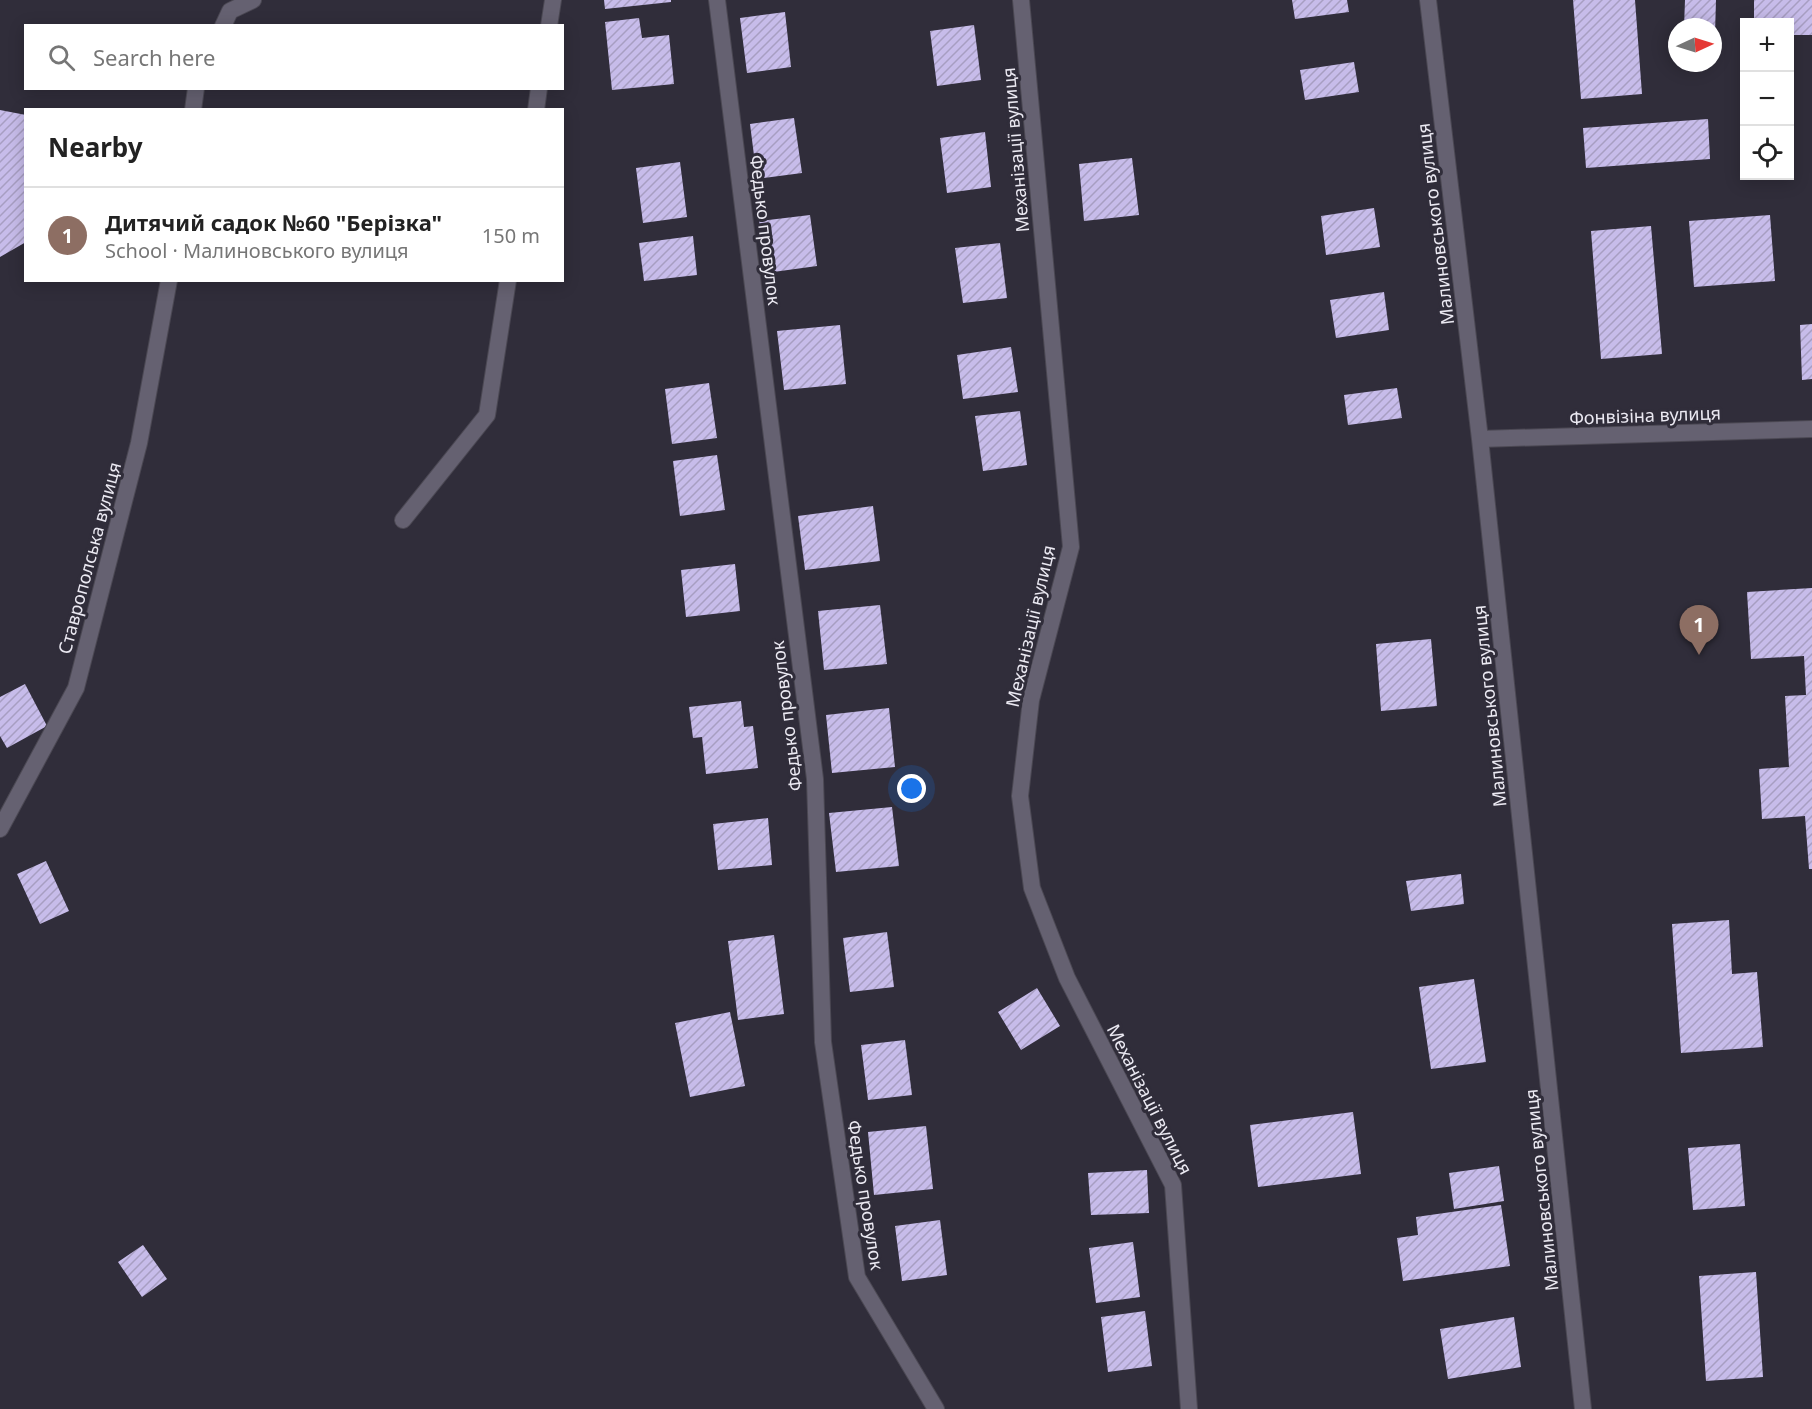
<!DOCTYPE html>
<meta charset="utf-8">
<style>
body{margin:0;font-family:"Noto Sans",sans-serif;background:#f2f2f2;color:#222}
.controls{position:absolute;right:18px;top:18px;display:grid;overflow:hidden;border-radius:0px;box-shadow:0 3px 15px #0003}
.controls button{width:54px;height:54px;display:grid;place-items:center;padding:0;border:0;border-bottom:2px solid #e0e0e0;background:#fff;color:#222;font:30px sans-serif}
.compass{position:absolute;left:1668px;top:18px;width:54px;height:54px;border-radius:50%;background:#fff;box-shadow:0 3px 15px #0003;rotate:86deg}
.you{position:absolute;left:912px;top:789px;width:21px;height:21px;margin:-15px;border:4px solid #fff;border-radius:50%;background:#1a73e8;box-shadow:0 0 0 9px #1a73e833}
.badge{display:grid;place-items:center;width:39px;height:39px;border-radius:50%;background:#d93025;color:#fff;font-size:20px;font-weight:700}
.pin{position:absolute;translate:-50% -50px;filter:drop-shadow(0 2px 3px #0008)}
.pin::after{content:'';position:absolute;top:32px;width:21px;height:18px;background:inherit;clip-path:polygon(0 0,100% 0,50% 100%)}
.list{margin:0;padding:0;list-style:none}
h2{display:flex;justify-content:space-between;align-items:center;height:78px;margin:0;padding:0 24px;font-size:26px}
h2 small{font-size:20px;font-weight:400;color:#767676}
.list li{display:grid;grid-template-columns:39px 1fr auto;gap:18px;align-items:center;box-sizing:border-box;height:96px;padding:0 24px;border-top:2px solid #e0e0e0}
.list b{display:block;font-size:22px;white-space:nowrap}
.list p{margin:0;font-size:20px;white-space:nowrap;color:#767676}
.list em{font-size:20px;font-style:normal;color:#767676}
.icon{flex:none;width:33px;height:33px;fill:none;stroke:currentColor;stroke-width:2;stroke-linecap:round;stroke-linejoin:round}
.map{position:relative;flex:none;width:1812px;height:1409px;overflow:hidden}
.search{position:absolute;background:#fff;box-shadow:0 3px 15px #0003;left:24px;top:24px;width:540px;height:66px;display:flex;align-items:center;gap:15px;box-sizing:border-box;padding:0 21px;border-radius:0px;color:#767676;font-size:22px}
.panel{position:absolute;background:#fff;box-shadow:0 3px 15px #0003;left:24px;top:108px;width:540px;height:174px;border-radius:0px}
.map>svg:first-child{display:block}
.building{fill:url(#building-hatch)}
.lines{fill:none;stroke-linecap:round;stroke-linejoin:round}
.service-casing{stroke:#4b4853;stroke-width:18}
.minor-casing{stroke:#4b4853;stroke-width:18}
.service{stroke:#656171;stroke-width:16}
.minor{stroke:#656171;stroke-width:16}
.labels{text-anchor:middle;dominant-baseline:central;stroke-width:6;stroke-linejoin:round;paint-order:stroke}
.street-label{font-size:18px;fill:#ebe9f2;stroke:#302d3a}
</style>
<div class="map">
<svg width="1812" height="1409" viewBox="0 0 1812 1409">
<defs>
<pattern id="building-hatch" width="6" height="6" patternUnits="userSpaceOnUse" patternTransform="scale(1.5)"><rect width="6" height="6" fill="#c7bcea"/><path d="M-1 1l2-2M0 6l6-6M5 7l2-2" fill="none" stroke="#a79ec2"/></pattern>
</defs>
<rect width="100%" height="100%" fill="#302d3a"/>
<path class="building" d="M 604,0 L 671,0 L 671,2 L 605,9 Z
M 1292,0 L 1347,0 L 1349,12 L 1295,19 Z
M 1573,0 L 1635,0 L 1642,94 L 1581,99 Z
M 1685,0 L 1716,0 L 1715,34 L 1713,27 L 1684,27 Z
M 1754,0 L 1812,0 L 1812,35 L 1790,35 L 1790,22 L 1754,22 Z
M 785,12 L 791,67 L 747,73 L 740,18 Z
M 639,18 L 642,38 L 669,35 L 674,84 L 612,90 L 605,22 Z
M 974,25 L 981,80 L 937,86 L 930,31 Z
M 1354,62 L 1359,92 L 1305,100 L 1300,70 Z
M 0,110 L 26,115 L 26,242 L 0,257 Z
M 794,118 L 802,173 L 757,179 L 750,124 Z
M 1708,119 L 1710,159 L 1586,168 L 1583,128 Z
M 985,132 L 991,187 L 947,193 L 940,138 Z
M 1132,158 L 1139,215 L 1084,221 L 1079,164 Z
M 680,162 L 687,217 L 643,223 L 636,168 Z
M 1374,208 L 1380,247 L 1326,255 L 1321,216 Z
M 810,215 L 817,266 L 766,273 L 759,221 Z
M 1770,215 L 1775,281 L 1694,287 L 1689,221 Z
M 1651,226 L 1662,354 L 1601,359 L 1591,231 Z
M 693,236 L 697,275 L 644,281 L 639,243 Z
M 1000,243 L 1007,298 L 963,303 L 955,248 Z
M 1384,292 L 1389,330 L 1336,338 L 1330,300 Z
M 1812,324 L 1812,379 L 1802,380 L 1800,325 Z
M 840,325 L 846,384 L 784,390 L 777,331 Z
M 1011,347 L 1018,392 L 963,399 L 957,355 Z
M 709,383 L 717,438 L 672,444 L 665,389 Z
M 1397,388 L 1402,418 L 1348,425 L 1344,395 Z
M 1020,411 L 1027,465 L 983,471 L 975,416 Z
M 717,455 L 725,510 L 680,516 L 673,461 Z
M 873,506 L 880,561 L 805,570 L 798,516 Z
M 735,564 L 740,611 L 686,617 L 681,570 Z
M 1812,588 L 1812,869 L 1809,869 L 1805,816 L 1762,819 L 1759,769 L 1789,767 L 1785,696 L 1806,695 L 1804,656 L 1751,659 L 1747,592 Z
M 880,605 L 887,664 L 824,670 L 818,611 Z
M 1431,639 L 1437,706 L 1381,711 L 1376,644 Z
M 25,684 L 47,726 L 7,748 L 0,736 L 0,697 Z
M 741,701 L 744,727 L 753,726 L 758,768 L 706,774 L 702,737 L 693,738 L 689,707 Z
M 889,708 L 895,767 L 832,773 L 826,715 Z
M 892,807 L 899,866 L 836,872 L 829,813 Z
M 768,818 L 772,865 L 718,870 L 713,824 Z
M 46,861 L 69,911 L 40,924 L 17,874 Z
M 1461,874 L 1464,904 L 1411,911 L 1406,881 Z
M 1729,920 L 1732,974 L 1757,972 L 1763,1047 L 1681,1053 L 1672,924 Z
M 887,932 L 894,987 L 850,992 L 843,938 Z
M 774,935 L 784,1014 L 738,1020 L 728,941 Z
M 1474,979 L 1486,1062 L 1431,1069 L 1419,987 Z
M 1037,988 L 1060,1026 L 1021,1050 L 998,1012 Z
M 730,1012 L 745,1086 L 690,1097 L 675,1023 Z
M 905,1040 L 912,1095 L 868,1100 L 861,1045 Z
M 1353,1112 L 1361,1174 L 1258,1187 L 1250,1125 Z
M 926,1126 L 933,1189 L 874,1195 L 868,1132 Z
M 1740,1144 L 1745,1206 L 1693,1210 L 1688,1148 Z
M 1499,1166 L 1504,1201 L 1454,1209 L 1449,1173 Z
M 1147,1170 L 1149,1213 L 1091,1215 L 1088,1173 Z
M 1501,1205 L 1510,1266 L 1403,1281 L 1397,1238 L 1418,1235 L 1416,1217 Z
M 940,1220 L 947,1275 L 902,1281 L 895,1226 Z
M 1133,1242 L 1140,1297 L 1096,1303 L 1089,1248 Z
M 143,1245 L 167,1279 L 142,1297 L 118,1262 Z
M 1756,1272 L 1763,1377 L 1706,1381 L 1699,1276 Z
M 1145,1311 L 1152,1366 L 1108,1372 L 1101,1317 Z
M 1514,1317 L 1521,1367 L 1448,1379 L 1440,1329 Z"/>
<g class="lines">
<defs>
<path id="service" d="M 1021,0 L 1071,547 L 1031,700 L 1020,796 L 1032,888 L 1067,978 L 1173,1185 L 1189,1409
M 223,26 L 230,11 L 253,0
M 549,26 L 553,0
M 193,110 L 196,88
M 536,110 L 539,88
M 403,520 L 487,415 L 508,280
M 0,829 L 76,688 L 139,443 L 169,280"/>
<path id="minor" d="M 717,0 L 815,779 L 823,1042 L 857,1277 L 936,1409
M 1428,0 L 1480,439 L 1583,1409
M 1480,439 L 1812,429"/>
</defs>
<use href="#service" class="service-casing"/>
<use href="#minor" class="minor-casing"/>
<use href="#service" class="service"/>
<use href="#minor" class="minor"/>
</g>
<g class="labels">
<g class="street-label">
<text transform="translate(1015 150) rotate(-95)">Механізації вулиця</text>
<text transform="translate(1435 224) rotate(-97)">Малиновського вулиця</text>
<text transform="translate(766 230) rotate(83)">Федько провулок</text>
<text transform="translate(1645 415) rotate(-2)">Фонвізіна вулиця</text>
<text transform="translate(89 558) rotate(-75)">Ставрополська вулиця</text>
<text transform="translate(1030 626) rotate(-77)">Механізації вулиця</text>
<text transform="translate(1489 706) rotate(-96)">Малиновського вулиця</text>
<text transform="translate(786 716) rotate(-97)">Федько провулок</text>
<text transform="translate(1150 1099) rotate(63)">Механізації вулиця</text>
<text transform="translate(1541 1190) rotate(-96)">Малиновського вулиця</text>
<text transform="translate(866 1195) rotate(81)">Федько провулок</text>
</g>
</g>
</svg>
<div class="controls">
<button>+</button>
<button>−</button>
<button><svg class="icon" aria-label="locate" viewBox="0 0 24 24"><circle cx="12" cy="12" r="6"/><path d="M12 2v4M12 18v4M2 12h4M18 12h4"/></svg></button>
</div>
<svg class="compass" viewBox="-18 -18 36 36"><path d="M0-13l5 13h-10z" fill="#e53935"/><path d="M0 13l5-13h-10z" fill="#767676"/></svg>
<div class="you"></div>
<div class="pin badge" style="left:1699px;top:655px;background:#8d6e63">1</div>
<div class="search"><svg class="icon" aria-label="search" viewBox="0 0 24 24"><circle cx="10" cy="10" r="6"/><path d="M15 15l6 6"/></svg>Search here</div>
<section class="panel">
<h2>Nearby<small></small></h2>
<ul class="list">
<li><span class="badge" style="background:#8d6e63">1</span><div><b>Дитячий садок №60 &quot;Берізка&quot;</b><p>School · Малиновського вулиця</p></div><em>150 m</em></li>
</ul>
</section>
</div>
